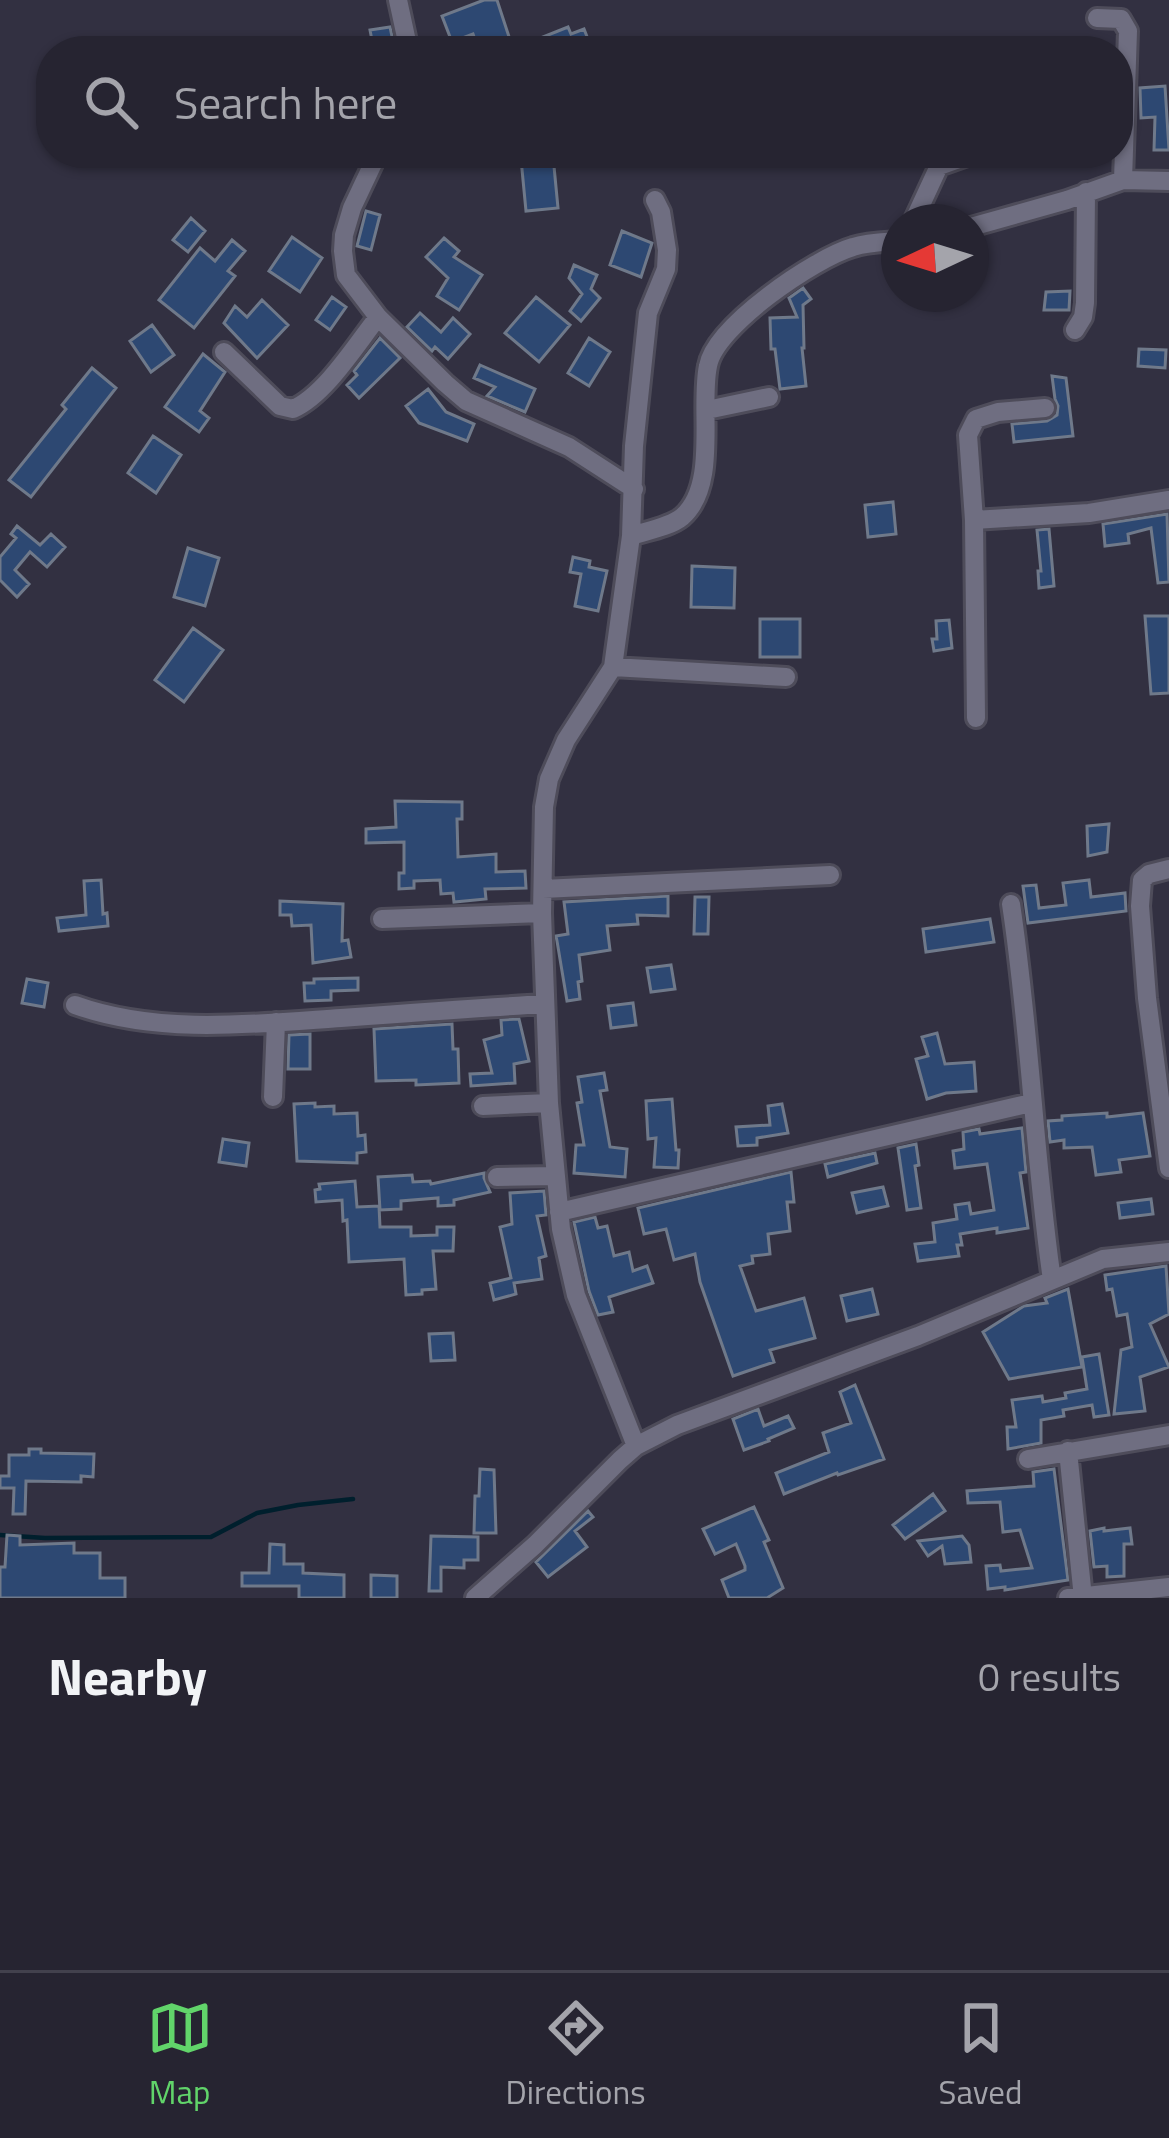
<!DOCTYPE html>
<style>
body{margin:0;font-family:"Titillium Web",sans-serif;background:#32303d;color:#f1f3f6}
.compass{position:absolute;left:881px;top:204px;width:108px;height:108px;border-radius:50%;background:#262431;box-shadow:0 3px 9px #0004;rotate:266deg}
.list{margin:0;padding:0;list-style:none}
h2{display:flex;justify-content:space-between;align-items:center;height:156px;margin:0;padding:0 48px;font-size:51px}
h2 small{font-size:39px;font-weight:400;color:#a4a4ab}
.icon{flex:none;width:66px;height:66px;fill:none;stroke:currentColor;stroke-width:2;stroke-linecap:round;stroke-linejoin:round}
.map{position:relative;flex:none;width:1169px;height:1598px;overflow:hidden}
.search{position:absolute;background:#262431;box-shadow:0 3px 9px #0004;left:36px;right:36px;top:36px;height:132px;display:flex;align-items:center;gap:30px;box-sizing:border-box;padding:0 42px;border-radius:48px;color:#a4a4ab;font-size:45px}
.sheet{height:372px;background:#262431}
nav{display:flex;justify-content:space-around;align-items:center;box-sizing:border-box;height:168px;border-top:3px solid #42414d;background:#262431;font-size:33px;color:#a4a4ab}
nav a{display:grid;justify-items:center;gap:6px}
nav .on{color:#61d46a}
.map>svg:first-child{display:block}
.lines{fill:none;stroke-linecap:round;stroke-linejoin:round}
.stream{stroke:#001f2d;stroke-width:4.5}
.building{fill:#2d4872;stroke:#6f798a;stroke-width:3}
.minor-casing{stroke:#4e4c5a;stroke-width:24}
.minor{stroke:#6f6e81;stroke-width:18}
</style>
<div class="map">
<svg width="1169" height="1598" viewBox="0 0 1169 1598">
<rect width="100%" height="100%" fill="#323041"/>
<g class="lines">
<path class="stream" d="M 0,1535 L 45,1538 L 211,1537 L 257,1513 L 298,1505 L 353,1499"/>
</g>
<path class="building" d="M 484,0 L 497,0 L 513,49 L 568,27 L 571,34 L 584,29 L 591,47 L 581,51 L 479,51 L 473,34 L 452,42 L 442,16 Z
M 390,27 L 395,51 L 374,51 L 370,30 Z
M 1165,86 L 1169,150 L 1154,150 L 1155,117 L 1141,118 L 1140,88 Z
M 553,156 L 558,208 L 526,211 L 521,159 Z
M 366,211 L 380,215 L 371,250 L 357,246 Z
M 191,218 L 205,231 L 188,252 L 173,240 Z
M 622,231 L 652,243 L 641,277 L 610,265 Z
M 292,237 L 322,258 L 300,292 L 269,271 Z
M 444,238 L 459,251 L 454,257 L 482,275 L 459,310 L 437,296 L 448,278 L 426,257 Z
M 232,240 L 245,251 L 228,271 L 235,276 L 194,328 L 159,300 L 200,248 L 215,261 Z
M 574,265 L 597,275 L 591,289 L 600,298 L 581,321 L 570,311 L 582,294 L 569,278 Z
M 803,288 L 811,299 L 803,305 L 804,348 L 802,348 L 806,386 L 780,389 L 775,349 L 771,349 L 770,318 L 797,317 L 789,298 Z
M 1070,291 L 1069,310 L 1044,310 L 1046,292 Z
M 332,297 L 346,307 L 330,330 L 316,320 Z
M 536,297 L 570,325 L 539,362 L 505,333 Z
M 262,300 L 288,325 L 257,358 L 224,323 L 235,306 L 247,317 Z
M 420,313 L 441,332 L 453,318 L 470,334 L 448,359 L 435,347 L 432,351 L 407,327 Z
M 152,325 L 174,355 L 151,372 L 130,341 Z
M 380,338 L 400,358 L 359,398 L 347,385 L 357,375 L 354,371 Z
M 589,338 L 610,352 L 589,386 L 568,373 Z
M 1139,349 L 1166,350 L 1165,368 L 1138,366 Z
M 203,354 L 225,372 L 200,411 L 209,418 L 199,432 L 165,407 Z
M 480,365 L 535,389 L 525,412 L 487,396 L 495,387 L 474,378 Z
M 92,368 L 116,388 L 31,497 L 9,480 L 66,409 L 62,405 Z
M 1052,376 L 1066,378 L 1073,436 L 1014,442 L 1012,424 L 1047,421 L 1057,415 L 1058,406 L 1055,399 Z
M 428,389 L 446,412 L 474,424 L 467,441 L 419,423 L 406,406 Z
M 153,436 L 181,455 L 156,493 L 128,473 Z
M 893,502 L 896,534 L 868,537 L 865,505 Z
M 1167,514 L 1169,582 L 1158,583 L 1151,528 L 1128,534 L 1129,543 L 1105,546 L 1103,524 Z
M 17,526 L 40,545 L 51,534 L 65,547 L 47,567 L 30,552 L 15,570 L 29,584 L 17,597 L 0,580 L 0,557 L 16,538 L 11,534 Z
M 1049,529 L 1054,586 L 1039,588 L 1038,571 L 1041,571 L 1037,530 Z
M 188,548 L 219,558 L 205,606 L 174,597 Z
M 573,557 L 590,561 L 589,567 L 607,571 L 598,611 L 575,606 L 581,574 L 570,572 Z
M 692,566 L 735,568 L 734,608 L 691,607 Z
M 1145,616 L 1169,616 L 1169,693 L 1151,694 Z
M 760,619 L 800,619 L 800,657 L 760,657 Z
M 949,620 L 952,648 L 934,651 L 932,639 L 937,639 L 936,621 Z
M 193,628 L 223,650 L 184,702 L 155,680 Z
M 395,801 L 462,802 L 462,819 L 457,819 L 458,857 L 496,854 L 496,872 L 525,871 L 526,888 L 485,889 L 486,899 L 454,902 L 453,893 L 441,894 L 440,880 L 414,881 L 414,888 L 399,889 L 399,873 L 404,873 L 404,842 L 366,843 L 366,829 L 396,827 Z
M 1109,824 L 1107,852 L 1088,856 L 1087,826 Z
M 101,880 L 103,914 L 107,913 L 108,926 L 59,931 L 57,918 L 86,915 L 84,881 Z
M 1089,880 L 1091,897 L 1125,893 L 1126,911 L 1028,923 L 1023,886 L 1036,885 L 1039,908 L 1066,905 L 1063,883 Z
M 668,896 L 668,916 L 637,915 L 638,924 L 607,926 L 610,950 L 579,955 L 582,981 L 578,982 L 580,999 L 567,1001 L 557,941 L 556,936 L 568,934 L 564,902 Z
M 695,897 L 709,897 L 708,934 L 694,934 Z
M 280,901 L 343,904 L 342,941 L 348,940 L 351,957 L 313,963 L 311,925 L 292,926 L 291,915 L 280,915 Z
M 990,919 L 994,942 L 926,952 L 923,929 Z
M 671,965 L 675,989 L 651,992 L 647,968 Z
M 358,978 L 358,990 L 331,991 L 331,1000 L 305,1001 L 304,983 L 314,983 L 314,979 Z
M 27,979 L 48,983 L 44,1007 L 22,1003 Z
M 633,1003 L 636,1025 L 611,1028 L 608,1006 Z
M 519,1019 L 529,1061 L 514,1064 L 515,1083 L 471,1086 L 470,1074 L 492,1073 L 484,1040 L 502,1035 L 501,1020 Z
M 452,1024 L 453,1049 L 458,1049 L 459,1083 L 416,1085 L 416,1080 L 376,1081 L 374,1029 Z
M 937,1033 L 945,1064 L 974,1062 L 976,1091 L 946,1093 L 927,1099 L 916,1059 L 928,1056 L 922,1037 Z
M 310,1034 L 310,1069 L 288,1069 L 289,1035 Z
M 604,1073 L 607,1090 L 600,1091 L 610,1147 L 627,1149 L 625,1177 L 574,1173 L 576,1145 L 584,1145 L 577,1103 L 582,1102 L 578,1077 Z
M 672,1099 L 676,1150 L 679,1150 L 678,1168 L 654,1167 L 656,1138 L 648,1139 L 646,1101 Z
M 315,1103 L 315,1107 L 334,1106 L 334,1114 L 357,1113 L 358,1136 L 365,1135 L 366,1152 L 357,1153 L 357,1163 L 297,1161 L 294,1104 Z
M 782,1104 L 788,1133 L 757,1138 L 757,1145 L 738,1146 L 736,1127 L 770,1125 L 768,1106 Z
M 1107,1113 L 1107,1117 L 1143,1113 L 1150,1156 L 1119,1160 L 1121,1172 L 1096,1175 L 1092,1147 L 1064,1148 L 1064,1140 L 1050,1142 L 1048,1121 L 1062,1120 L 1062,1116 Z
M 1022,1128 L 1026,1172 L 1020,1173 L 1028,1228 L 997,1233 L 997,1228 L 960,1234 L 962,1245 L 957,1245 L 959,1256 L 918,1261 L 915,1244 L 935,1242 L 933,1223 L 957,1219 L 955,1205 L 969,1203 L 971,1214 L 994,1210 L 987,1164 L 955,1168 L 953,1151 L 964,1149 L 963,1132 L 979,1129 L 980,1134 Z
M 223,1139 L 249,1143 L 246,1166 L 219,1162 Z
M 916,1144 L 919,1165 L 915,1166 L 921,1208 L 907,1210 L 898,1148 Z
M 875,1153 L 877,1163 L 828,1177 L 825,1164 Z
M 791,1172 L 794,1202 L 787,1202 L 790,1231 L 768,1234 L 770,1254 L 752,1256 L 753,1263 L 740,1266 L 756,1311 L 804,1298 L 815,1338 L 770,1350 L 774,1362 L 733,1376 L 700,1282 L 695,1254 L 674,1260 L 666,1229 L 644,1234 L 638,1208 Z
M 484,1173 L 484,1178 L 490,1192 L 454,1200 L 454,1205 L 438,1206 L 438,1198 L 401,1201 L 401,1209 L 380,1210 L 378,1177 L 412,1175 L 413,1182 L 430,1181 L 431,1184 Z
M 355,1181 L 357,1207 L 379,1206 L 380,1227 L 411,1227 L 411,1236 L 437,1235 L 437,1227 L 454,1227 L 453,1251 L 433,1251 L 436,1289 L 422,1290 L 422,1294 L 406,1295 L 404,1259 L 349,1262 L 347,1220 L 343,1221 L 342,1200 L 316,1202 L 315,1190 L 320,1189 L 319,1184 Z
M 883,1187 L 888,1206 L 857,1213 L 852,1193 Z
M 544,1191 L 546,1215 L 537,1216 L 546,1256 L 539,1258 L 542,1279 L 514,1283 L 516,1294 L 494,1300 L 490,1283 L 511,1278 L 500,1227 L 512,1224 L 510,1193 Z
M 1151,1199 L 1153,1214 L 1120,1218 L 1118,1203 Z
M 595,1217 L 598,1228 L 607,1226 L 614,1256 L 629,1252 L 633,1271 L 647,1266 L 653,1283 L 609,1297 L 613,1312 L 598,1315 L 589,1291 L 574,1222 Z
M 1166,1266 L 1169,1314 L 1150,1324 L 1169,1367 L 1140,1377 L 1145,1411 L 1114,1414 L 1121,1350 L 1132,1347 L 1127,1314 L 1117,1316 L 1112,1289 L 1107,1290 L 1105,1275 Z
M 872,1289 L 878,1314 L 847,1321 L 841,1296 Z
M 1068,1289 L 1082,1367 L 1009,1379 L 983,1332 L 1024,1306 L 1047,1303 L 1045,1298 Z
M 453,1333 L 455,1360 L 431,1361 L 429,1334 Z
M 1099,1354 L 1109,1415 L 1094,1417 L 1092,1405 L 1063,1410 L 1064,1416 L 1041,1420 L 1041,1443 L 1008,1449 L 1007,1427 L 1016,1427 L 1012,1400 L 1042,1396 L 1043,1402 L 1066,1398 L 1065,1393 L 1087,1389 L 1082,1357 Z
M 855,1385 L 884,1459 L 838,1475 L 837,1473 L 784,1494 L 776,1473 L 829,1452 L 823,1433 L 851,1423 L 840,1392 Z
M 758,1409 L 764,1426 L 788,1416 L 794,1428 L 768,1439 L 769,1441 L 744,1450 L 733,1419 Z
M 29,1449 L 41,1449 L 41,1453 L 94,1454 L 93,1477 L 81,1476 L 81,1482 L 26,1481 L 25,1514 L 13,1514 L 14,1488 L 0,1488 L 0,1476 L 9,1476 L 9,1455 L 29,1455 Z
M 480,1469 L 494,1470 L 496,1533 L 474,1533 L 475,1496 L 479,1496 Z
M 1054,1469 L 1068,1580 L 1005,1590 L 1005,1587 L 988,1589 L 986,1566 L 1000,1565 L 1001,1571 L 1032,1568 L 1020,1530 L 1003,1532 L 1000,1502 L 968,1503 L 967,1491 L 1034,1486 L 1033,1472 Z
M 933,1494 L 945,1511 L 905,1539 L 893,1525 Z
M 754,1507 L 769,1540 L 764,1542 L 783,1588 L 767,1598 L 729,1598 L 722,1580 L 745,1570 L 745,1566 L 736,1544 L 715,1554 L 703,1529 Z
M 588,1511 L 593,1517 L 575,1531 L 587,1547 L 548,1577 L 536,1562 Z
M 1104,1528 L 1104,1531 L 1130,1528 L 1132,1544 L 1124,1544 L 1124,1576 L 1107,1577 L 1107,1566 L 1094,1567 L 1090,1531 Z
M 7,1535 L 20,1536 L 20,1545 L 74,1543 L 74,1553 L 100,1553 L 100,1578 L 125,1578 L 125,1598 L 0,1598 L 0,1567 L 5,1567 Z
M 431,1536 L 478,1537 L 478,1560 L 464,1560 L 464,1568 L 441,1567 L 441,1591 L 429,1591 Z
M 962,1536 L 969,1545 L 971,1562 L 945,1564 L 942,1546 L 928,1556 L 918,1541 Z
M 270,1544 L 284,1545 L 284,1564 L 303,1564 L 303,1573 L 344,1575 L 344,1598 L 299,1598 L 299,1586 L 242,1586 L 242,1573 L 269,1573 Z
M 371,1575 L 397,1576 L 397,1598 L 371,1598 Z"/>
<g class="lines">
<defs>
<path id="minor" d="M 398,0 L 409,51
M 1097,18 L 1121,19 L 1128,31 L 1123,180
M 378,153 L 352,208 L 344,235 L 343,251 L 346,275 L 378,317 L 445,383 L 466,401 L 569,447 L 634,489
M 913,222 L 939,166 L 976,153
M 971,227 L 1067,200 L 1123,180 L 1169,181
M 1075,330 L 1083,317 L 1085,303 L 1086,192
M 224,352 L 280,406 L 293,409 C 325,395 356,345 378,317
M 707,410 L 769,397
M 974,520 L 968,435 L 976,419 L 998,412 L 1045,408
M 631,536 C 646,531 670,527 682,517 C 719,485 699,408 708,366 C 715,326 815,258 853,247 C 868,242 884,242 899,241
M 613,667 L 786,677
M 976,718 L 974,520 L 1089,513 L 1169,500
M 1169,869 L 1149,874 L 1142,880 L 1140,906 L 1147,998 L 1169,1168
M 543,889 L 830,875
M 1011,904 C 1030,1029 1034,1155 1052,1280
M 382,919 L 542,913
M 75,1005 C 158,1035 255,1024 341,1018 C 409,1013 477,1008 545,1004
M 273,1097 L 276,1022
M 483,1106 L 549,1103
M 497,1177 L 556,1176
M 559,1212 L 1031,1103
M 636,1446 L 576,1295 L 561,1229 L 549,1103 L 542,913 L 544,807 L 549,779 L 566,740 L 613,667 L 631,536 L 634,446 L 648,313 L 666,269 L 667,250 L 661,212 L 655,200
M 1068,1451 L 1083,1598
M 1028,1459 L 1169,1435
M 475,1598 L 535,1545 L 620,1460 L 636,1446 L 677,1425 L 918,1336 L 1103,1259 L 1169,1252
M 1068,1598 L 1169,1587"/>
</defs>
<use href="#minor" class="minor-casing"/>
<use href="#minor" class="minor"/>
</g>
</svg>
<svg class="compass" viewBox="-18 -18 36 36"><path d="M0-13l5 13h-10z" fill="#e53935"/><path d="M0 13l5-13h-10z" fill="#a4a4ab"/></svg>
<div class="search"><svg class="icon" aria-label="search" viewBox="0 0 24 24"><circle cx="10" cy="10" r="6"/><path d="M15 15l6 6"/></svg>Search here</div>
</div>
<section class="sheet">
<h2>Nearby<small>0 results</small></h2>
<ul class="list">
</ul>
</section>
<nav>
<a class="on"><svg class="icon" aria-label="map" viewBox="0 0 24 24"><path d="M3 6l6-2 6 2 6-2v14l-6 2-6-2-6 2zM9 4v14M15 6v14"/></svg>Map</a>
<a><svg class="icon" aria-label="directions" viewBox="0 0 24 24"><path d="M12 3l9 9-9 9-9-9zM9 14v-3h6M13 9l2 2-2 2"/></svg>Directions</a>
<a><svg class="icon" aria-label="saved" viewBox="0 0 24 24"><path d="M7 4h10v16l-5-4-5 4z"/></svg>Saved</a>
</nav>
